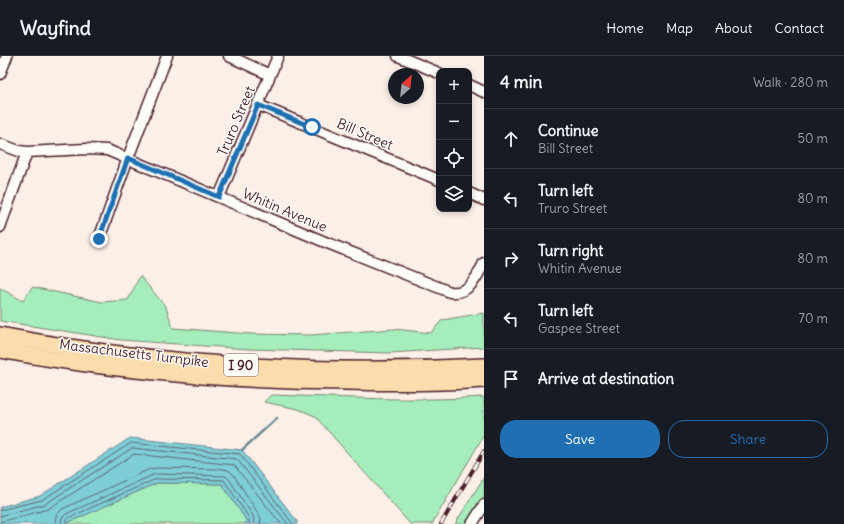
<!DOCTYPE html>
<meta charset="utf-8">
<style>
body{margin:0;font-family:Delius,sans-serif;background:#20242c;color:#f1f3f6}
.controls{position:absolute;right:12px;top:12px;display:grid;overflow:hidden;border-radius:8px;box-shadow:0 2px 6px #0003}
.controls button{width:36px;height:36px;display:grid;place-items:center;padding:0;border:0;border-bottom:1px solid #363941;background:#171b24;color:#f1f3f6;font:20px sans-serif}
.compass{position:absolute;left:388px;top:12px;width:36px;height:36px;border-radius:50%;background:#171b24;box-shadow:0 2px 6px #0003;rotate:27deg}
.stop{position:absolute;width:12px;height:12px;margin:-9px;border:3px solid #1f6fb2;border-radius:50%;background:#fff}
.stop.end{background:#1f6fb2;border-color:#fff;box-shadow:0 1px 4px #0008}
.list{margin:0;padding:0;list-style:none}
h2{display:flex;justify-content:space-between;align-items:center;height:52px;margin:0;padding:0 16px;font-size:17px}
h2 small{font-size:13px;font-weight:400;color:#9ea1a6}
.list li{display:grid;grid-template-columns:26px 1fr auto;gap:12px;align-items:center;box-sizing:border-box;height:60px;padding:0 16px;border-top:1px solid #363941}
.list b{display:block;font-size:15px;white-space:nowrap}
.list p{margin:0;font-size:13px;white-space:nowrap;color:#9ea1a6}
.list em{font-size:13px;font-style:normal;color:#9ea1a6}
.actions{display:flex;gap:8px;padding:12px 16px}
.actions a{flex:1;padding:9px 0;border:1px solid #1f6fb2;border-radius:16px;text-align:center;font-size:14px;color:#1f6fb2}
.actions .main{background:#1f6fb2;color:#fff}
.icon{flex:none;width:22px;height:22px;fill:none;stroke:currentColor;stroke-width:2;stroke-linecap:round;stroke-linejoin:round}
.map{position:relative;flex:none;width:484px;height:468px;overflow:hidden}
header{display:flex;align-items:center;gap:24px;box-sizing:border-box;height:56px;padding:0 20px;background:#171b24;border-bottom:1px solid #363941}
header strong{font-size:19px}
nav{display:flex;gap:22px;margin-inline-start:auto;font-size:14px}
main{display:flex}
aside{flex:1;background:#171b24}
.map>svg:first-child{display:block}
.green{fill:#a5edba;stroke:#788672}
.water{fill:#7eced7;stroke:#698892}
.lines{fill:none;stroke-linecap:round;stroke-linejoin:round}
.shore{stroke:#5f6570;stroke-width:1}
.stream{stroke:#698892;stroke-width:2.5}
.minor-casing{stroke:#4a1f2b;stroke-width:13}
.highway-casing{stroke:#4a1f2b;stroke-width:18}
.minor{stroke:#fdfcf7;stroke-width:10}
.highway{stroke:#fcdcac;stroke-width:15}
.rail-casing{stroke:#4a1f2b;stroke-width:4}
.rail{stroke:#fdfcf7;stroke-width:2.5;stroke-dasharray:8;stroke-linecap:butt}
.route{stroke:#1f6fb2;stroke-width:5}
.labels{text-anchor:middle;dominant-baseline:central;stroke-width:3;stroke-linejoin:round;paint-order:stroke}
.shield{fill:#fdfcf7;stroke:#806168;stroke-width:1}
.shield-label{font-size:13px;font-weight:bold;fill:#4a1f2b}
.street-label{font-size:14px;fill:#4a1f2b;stroke:#fdfcf7}
</style>
<header>
<strong>Wayfind</strong>
<nav><a>Home</a><a>Map</a><a>About</a><a>Contact</a></nav>
</header>
<main>
<div class="map">
<svg width="484" height="468" viewBox="0 0 484 468">
<rect width="100%" height="100%" fill="#fbefe8"/>
<filter id="ink" filterUnits="userSpaceOnUse"><feTurbulence type="fractalNoise" baseFrequency=".025" numOctaves="2"/><feDisplacementMap in="SourceGraphic" scale="8" xChannelSelector="R" yChannelSelector="G"/><feConvolveMatrix kernelMatrix="1 2 1 2 8 2 1 2 1" color-interpolation-filters="sRGB"/></filter>
<g filter="url(#ink)">
<path class="green" d="M 140,220 L 166,251 L 173,272 L 251,278 L 310,279 L 394,273 L 431,277 L 442,264 L 484,257 L 484,291 L 390,297 L 248,293 L 121,284 L 0,265 L 0,232 L 23,245 L 32,231 L 102,246 L 128,244 Z
M 271,339 C 342,341 413,346 484,341 L 484,379 L 432,468 L 410,468 L 315,360 L 298,353 L 264,346 Z
M 484,421 L 484,442 L 467,468 L 455,468 Z
M 157,427 L 222,428 L 246,464 L 245,468 L 65,468 Z"/>
<path class="water" d="M 130,382 L 242,394 L 297,465 L 297,468 L 245,468 L 246,464 L 222,428 L 157,427 L 65,468 L 0,468 L 0,451 L 40,440 Z"/>
<g class="lines">
<path class="shore" d="M 0,454 L 42,444 L 131,387 L 240,398 L 293,468
M 0,460 L 45,448 L 132,392 L 237,403 L 288,468
M 0,466 L 48,453 L 134,398 L 234,409 L 281,468
M 55,468 L 56,460 L 62,453 L 150,413 L 157,412 L 222,413 L 228,414 L 233,418 L 258,457 L 261,463 L 260,468
M 61,468 L 62,462 L 66,458 L 155,418 L 226,420 L 229,423 L 253,460 L 254,468
M 66,468 L 66,465 L 68,462 L 156,423 L 224,424 L 249,462 L 249,468"/>
<path class="stream" d="M 242,394 L 277,362"/>
<defs>
<path id="minor" d="M 229,0 L 270,19
M 398,0 L 439,17
M 0,18 L 7,0
M 469,29 L 484,36
M 258,49 L 439,124
M 0,88 L 19,95 L 27,96 L 86,93 L 107,94 L 325,186 L 450,236 C 469,239 477,221 484,207
M 469,137 L 484,144
M 219,141 L 278,0
M 0,171 L 27,96
M 99,183 L 128,102 L 167,0
M 472,468 L 484,449"/>
<path id="highway" d="M 0,279 C 159,309 322,319 484,310
M 0,294 C 114,316 231,325 347,326 C 393,327 439,327 484,324"/>
</defs>
<use href="#minor" class="minor-casing"/>
<use href="#highway" class="highway-casing"/>
<use href="#minor" class="minor"/>
<use href="#highway" class="highway"/>
<defs>
<path id="rail" d="M 441,468 L 484,395"/>
</defs>
<use href="#rail" class="rail-casing"/>
<use href="#rail" class="rail"/>
</g>
</g>
<g class="lines" filter="url(#ink)">
<path class="route" d="M 99,183 L 128,102 L 219,141 L 258,49 L 312,71"/>
</g>
<g class="labels">
<rect class="shield" x="224" y="298" width="34" height="22" rx="3"/>
<g class="shield-label">
<text x="241" y="309">I 90</text>
</g>
<g class="street-label">
<text transform="translate(236 65) rotate(-67)">Truro Street</text>
<text transform="translate(365 78) rotate(23)">Bill Street</text>
<text transform="translate(285 154) rotate(23)">Whitin Avenue</text>
<text transform="translate(134 297) rotate(7)">Massachusetts Turnpike</text>
</g>
</g>
</svg>
<div class="controls">
<button>+</button>
<button>−</button>
<button><svg class="icon" aria-label="locate" viewBox="0 0 24 24"><circle cx="12" cy="12" r="6"/><path d="M12 2v4M12 18v4M2 12h4M18 12h4"/></svg></button>
<button><svg class="icon" aria-label="layers" viewBox="0 0 24 24"><path d="M12 4l9 5-9 5-9-5zM3 14l9 5 9-5"/></svg></button>
</div>
<svg class="compass" viewBox="-18 -18 36 36"><path d="M0-13l5 13h-10z" fill="#e53935"/><path d="M0 13l5-13h-10z" fill="#9ea1a6"/></svg>
<div class="stop" style="left:312px;top:71px"></div>
<div class="stop end" style="left:99px;top:183px"></div>
</div>
<aside>
<h2>4 min<small>Walk · 280 m</small></h2>
<ul class="list">
<li><svg class="icon" aria-label="ahead" viewBox="0 0 24 24"><path d="M12 20V5M6 11l6-6 6 6"/></svg><div><b>Continue</b><p>Bill Street</p></div><em>50 m</em></li>
<li><svg class="icon" aria-label="left" viewBox="0 0 24 24"><path d="M17 20v-9H6M10 6l-5 5 5 5"/></svg><div><b>Turn left</b><p>Truro Street</p></div><em>80 m</em></li>
<li><svg class="icon" aria-label="right" viewBox="0 0 24 24"><path d="M7 20v-9h11M14 6l5 5-5 5"/></svg><div><b>Turn right</b><p>Whitin Avenue</p></div><em>80 m</em></li>
<li><svg class="icon" aria-label="left" viewBox="0 0 24 24"><path d="M17 20v-9H6M10 6l-5 5 5 5"/></svg><div><b>Turn left</b><p>Gaspee Street</p></div><em>70 m</em></li>
<li><svg class="icon" aria-label="arrive" viewBox="0 0 24 24"><path d="M6 21V4h12l-3 4 3 4H6"/></svg><div><b>Arrive at destination</b></div></li>
</ul>
<div class="actions"><a class="main">Save</a><a>Share</a></div>
</aside>
</main>
